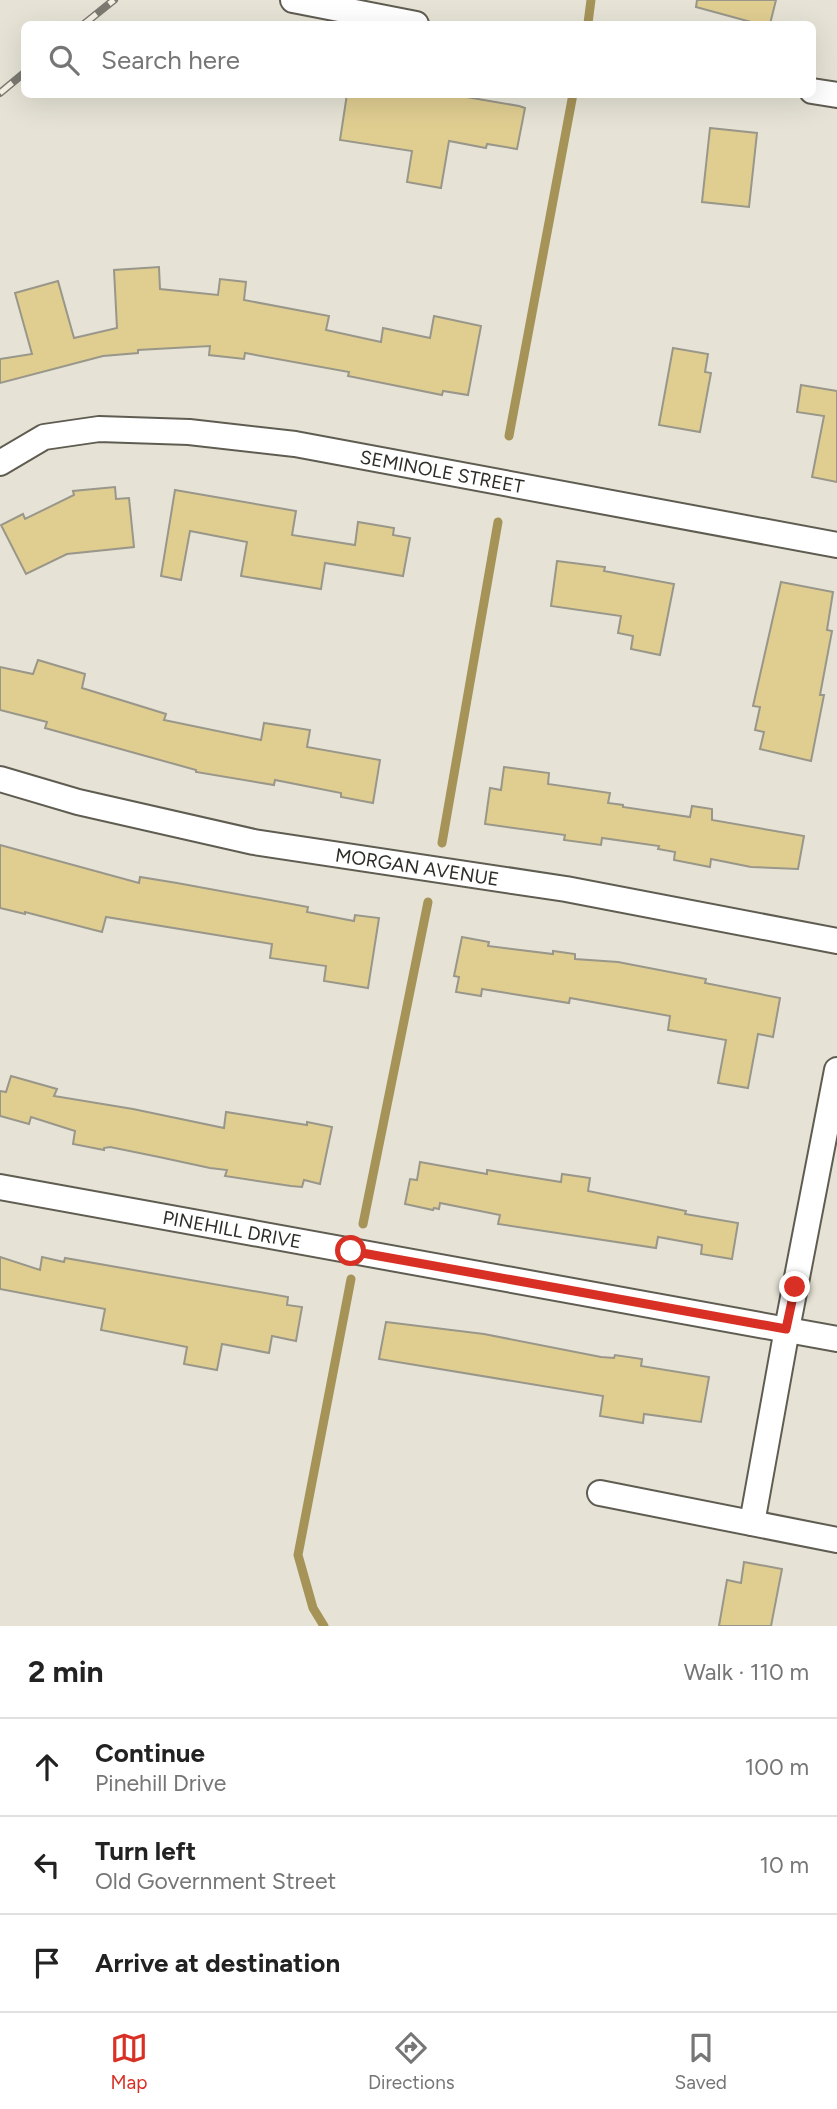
<!DOCTYPE html>
<meta charset="utf-8">
<style>
body{margin:0;font-family:Figtree,sans-serif;background:#f6f6f6;color:#222}
.stop{position:absolute;width:21px;height:21px;margin:-16px;border:5px solid #d93025;border-radius:50%;background:#fff}
.stop.end{background:#d93025;border-color:#fff;box-shadow:0 2px 7px #0008}
.list{margin:0;padding:0;list-style:none}
h2{display:flex;justify-content:space-between;align-items:center;height:91px;margin:0;padding:0 28px;font-size:30px}
h2 small{font-size:23px;font-weight:400;color:#767676}
.list li{display:grid;grid-template-columns:46px 1fr auto;gap:21px;align-items:center;box-sizing:border-box;height:98px;padding:0 28px;border-top:2px solid #e0e0e0}
.list b{display:block;font-size:26px;white-space:nowrap}
.list p{margin:0;font-size:23px;white-space:nowrap;color:#767676}
.list em{font-size:23px;font-style:normal;color:#767676}
.icon{flex:none;width:38px;height:38px;fill:none;stroke:currentColor;stroke-width:2;stroke-linecap:round;stroke-linejoin:round}
.map{position:relative;flex:none;width:837px;height:1626px;overflow:hidden}
.search{position:absolute;background:#fff;box-shadow:0 7px 28px #0002;left:21px;right:21px;top:21px;height:77px;display:flex;align-items:center;gap:18px;box-sizing:border-box;padding:0 24px;border-radius:10px;color:#767676;font-size:26px}
.sheet{height:385px;background:#fff}
nav{display:flex;justify-content:space-around;align-items:center;box-sizing:border-box;height:98px;border-top:2px solid #e0e0e0;background:#fff;font-size:19px;color:#767676}
nav a{display:grid;justify-items:center;gap:4px}
nav .on{color:#d93025}
.map>svg:first-child{display:block}
.lines{fill:none;stroke-linecap:round;stroke-linejoin:round}
.stream{stroke:#a59358;stroke-width:9}
.building{fill:#e0ce91;stroke:#99968a;stroke-width:2}
.street-casing{stroke:#5f5c51;stroke-width:28}
.street{stroke:#fff;stroke-width:24}
.rail-casing{stroke:#7b7971;stroke-width:8}
.rail{stroke:#f4f0e3;stroke-width:5;stroke-dasharray:16;stroke-linecap:butt}
.route{stroke:#d93025;stroke-width:9}
.labels{text-anchor:middle;dominant-baseline:central;stroke-width:5;stroke-linejoin:round;paint-order:stroke}
.street-label{font-size:19px;fill:#2d2c27;stroke:#f4f0e3}
</style>
<div class="map">
<svg width="837" height="1626" viewBox="0 0 837 1626">
<rect width="100%" height="100%" fill="#e6e3d6"/>
<g class="lines">
<path class="stream" d="M 588,23 L 591,0
M 509,436 L 573,94
M 442,843 L 498,522
M 363,1224 L 428,902
M 324,1626 L 313,1608 L 298,1555 L 351,1279"/>
</g>
<path class="building" d="M 697,0 L 776,0 L 770,24 L 751,22 L 696,7 Z
M 347,94 L 449,94 L 519,106 L 525,108 L 517,149 L 487,144 L 486,148 L 449,141 L 441,188 L 407,182 L 412,151 L 340,140 Z
M 710,128 L 757,133 L 749,207 L 702,202 Z
M 159,267 L 160,289 L 218,295 L 220,279 L 246,282 L 244,300 L 329,316 L 326,330 L 381,342 L 383,328 L 430,338 L 434,316 L 481,326 L 468,395 L 443,391 L 442,395 L 348,376 L 349,372 L 245,353 L 244,359 L 209,355 L 210,346 L 138,350 L 138,353 L 103,356 L 0,383 L 0,359 L 32,354 L 15,293 L 58,281 L 74,338 L 117,328 L 114,270 Z
M 673,348 L 708,354 L 705,372 L 711,373 L 700,432 L 659,425 Z
M 801,385 L 837,391 L 837,482 L 812,477 L 824,416 L 797,412 Z
M 115,487 L 116,499 L 129,498 L 134,547 L 67,554 L 26,574 L 1,525 L 23,514 L 25,519 L 74,495 L 73,491 Z
M 175,490 L 296,511 L 292,535 L 355,545 L 358,522 L 394,528 L 393,535 L 410,538 L 403,576 L 325,563 L 321,589 L 241,576 L 247,542 L 190,531 L 181,580 L 161,576 Z
M 557,561 L 605,567 L 604,571 L 674,584 L 660,655 L 631,649 L 633,636 L 618,633 L 621,616 L 551,606 Z
M 781,582 L 833,592 L 827,630 L 832,631 L 820,695 L 824,695 L 811,761 L 760,749 L 764,732 L 755,730 L 760,707 L 753,706 Z
M 38,660 L 85,674 L 82,688 L 166,714 L 164,720 L 261,740 L 264,723 L 310,730 L 307,747 L 380,760 L 373,803 L 341,797 L 341,793 L 275,780 L 274,785 L 196,772 L 196,770 L 45,728 L 47,722 L 0,710 L 0,667 L 33,674 Z
M 504,767 L 549,773 L 548,784 L 610,793 L 608,803 L 623,805 L 623,807 L 690,817 L 692,806 L 712,809 L 712,820 L 804,836 L 798,869 L 751,867 L 711,859 L 710,867 L 674,860 L 675,852 L 658,849 L 659,846 L 602,838 L 601,845 L 564,840 L 565,835 L 485,824 L 490,788 L 501,790 Z
M 0,845 L 139,883 L 140,877 L 177,883 L 308,907 L 307,912 L 354,921 L 355,915 L 379,918 L 368,988 L 324,981 L 326,966 L 270,958 L 272,944 L 106,917 L 102,932 L 25,912 L 25,914 L 0,908 Z
M 462,937 L 489,942 L 488,946 L 553,954 L 553,951 L 575,954 L 575,959 L 618,962 L 706,979 L 705,983 L 780,998 L 773,1037 L 758,1034 L 748,1088 L 718,1083 L 726,1040 L 668,1030 L 670,1016 L 570,998 L 569,1003 L 482,989 L 481,996 L 456,992 L 459,977 L 454,976 Z
M 11,1076 L 57,1089 L 54,1096 L 133,1109 L 224,1128 L 226,1112 L 307,1125 L 307,1122 L 332,1127 L 320,1184 L 304,1180 L 302,1187 L 291,1186 L 225,1176 L 227,1170 L 210,1168 L 159,1157 L 110,1147 L 104,1148 L 104,1150 L 73,1144 L 75,1131 L 31,1117 L 29,1124 L 0,1116 L 0,1091 L 6,1092 Z
M 420,1162 L 487,1174 L 487,1170 L 561,1182 L 562,1174 L 590,1178 L 588,1191 L 686,1211 L 685,1214 L 738,1223 L 732,1259 L 701,1254 L 702,1245 L 658,1237 L 656,1248 L 498,1224 L 500,1215 L 440,1203 L 439,1209 L 434,1208 L 433,1210 L 405,1204 L 410,1179 L 417,1180 Z
M 0,1257 L 40,1270 L 42,1257 L 64,1262 L 65,1258 L 288,1297 L 287,1305 L 302,1307 L 296,1341 L 272,1336 L 269,1353 L 222,1344 L 217,1370 L 184,1364 L 187,1347 L 101,1330 L 105,1309 L 0,1289 Z
M 386,1322 L 484,1334 L 601,1357 L 614,1358 L 615,1355 L 642,1359 L 641,1366 L 709,1377 L 701,1422 L 644,1414 L 643,1423 L 600,1416 L 603,1396 L 379,1359 Z
M 744,1562 L 782,1569 L 771,1626 L 719,1626 L 727,1580 L 741,1583 Z"/>
<g class="lines">
<defs>
<g id="street">
<path d="M 293,0 L 416,24"/>
<path d="M 812,91 L 837,95"/>
<path id="s1" d="M 0,463 L 44,437 L 99,429 L 189,432 L 295,444 L 837,545"/>
<path id="s2" d="M 0,779 L 78,802 L 254,842 L 566,889 L 837,941"/>
<path id="s3" d="M 0,1187 L 837,1339"/>
<path d="M 600,1493 L 837,1540"/>
<path d="M 752,1523 L 787,1329 L 837,1070"/>
</g>
</defs>
<use href="#street" class="street-casing"/>
<use href="#street" class="street"/>
<defs>
<path id="rail" d="M 84,24 L 114,0
M 0,93 L 24,73"/>
</defs>
<use href="#rail" class="rail-casing"/>
<use href="#rail" class="rail"/>
</g>
<g class="lines">
<path class="route" d="M 351,1251 L 786,1329 L 795,1287"/>
</g>
<g class="labels">
<g class="street-label">
<text stroke="none"><textPath href="#s1" startOffset="453">SEMINOLE STREET</textPath></text>
<text stroke="none"><textPath href="#s2" startOffset="427">MORGAN AVENUE</textPath></text>
<text stroke="none"><textPath href="#s3" startOffset="236">PINEHILL DRIVE</textPath></text>
</g>
</g>
</svg>
<div class="stop" style="left:351px;top:1251px"></div>
<div class="stop end" style="left:795px;top:1287px"></div>
<div class="search"><svg class="icon" aria-label="search" viewBox="0 0 24 24"><circle cx="10" cy="10" r="6"/><path d="M15 15l6 6"/></svg>Search here</div>
</div>
<section class="sheet">
<h2>2 min<small>Walk · 110 m</small></h2>
<ul class="list">
<li><svg class="icon" aria-label="ahead" viewBox="0 0 24 24"><path d="M12 20V5M6 11l6-6 6 6"/></svg><div><b>Continue</b><p>Pinehill Drive</p></div><em>100 m</em></li>
<li><svg class="icon" aria-label="left" viewBox="0 0 24 24"><path d="M17 20v-9H6M10 6l-5 5 5 5"/></svg><div><b>Turn left</b><p>Old Government Street</p></div><em>10 m</em></li>
<li><svg class="icon" aria-label="arrive" viewBox="0 0 24 24"><path d="M6 21V4h12l-3 4 3 4H6"/></svg><div><b>Arrive at destination</b></div></li>
</ul>
</section>
<nav>
<a class="on"><svg class="icon" aria-label="map" viewBox="0 0 24 24"><path d="M3 6l6-2 6 2 6-2v14l-6 2-6-2-6 2zM9 4v14M15 6v14"/></svg>Map</a>
<a><svg class="icon" aria-label="directions" viewBox="0 0 24 24"><path d="M12 3l9 9-9 9-9-9zM9 14v-3h6M13 9l2 2-2 2"/></svg>Directions</a>
<a><svg class="icon" aria-label="saved" viewBox="0 0 24 24"><path d="M7 4h10v16l-5-4-5 4z"/></svg>Saved</a>
</nav>
